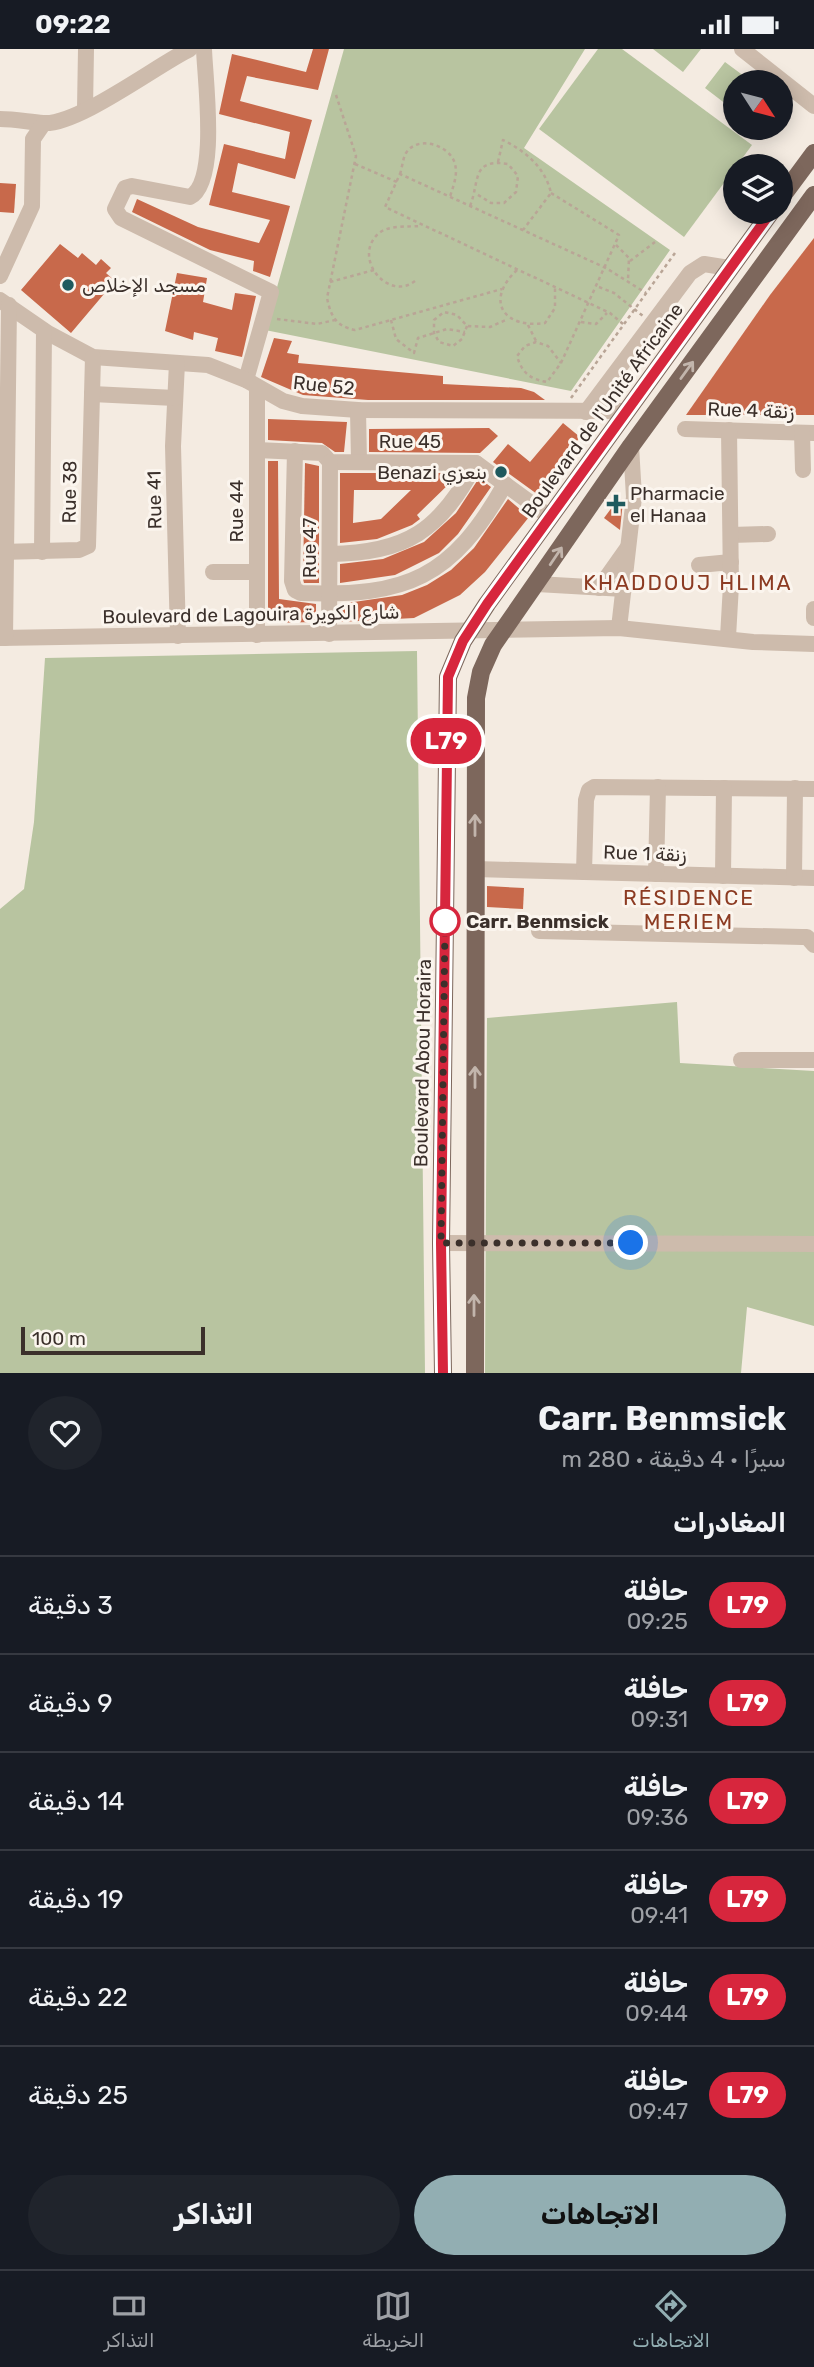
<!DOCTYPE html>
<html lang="ar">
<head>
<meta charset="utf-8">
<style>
  body { margin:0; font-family:Rubik,Vazirmatn,sans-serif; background:#20242c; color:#f1f3f6; direction:rtl; height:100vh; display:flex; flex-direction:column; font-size:26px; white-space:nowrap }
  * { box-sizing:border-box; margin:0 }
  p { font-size:23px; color:#9ea1a6 }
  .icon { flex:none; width:38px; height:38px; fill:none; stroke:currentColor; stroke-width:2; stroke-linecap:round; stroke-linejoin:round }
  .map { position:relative; height:1324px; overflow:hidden; direction:ltr }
  .sheet { display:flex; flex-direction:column; background:#171b24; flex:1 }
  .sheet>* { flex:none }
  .badge { padding:0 14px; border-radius:23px; font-size:24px; line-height:46px }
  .needle { width:46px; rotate:126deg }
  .tools { position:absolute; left:723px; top:21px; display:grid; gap:14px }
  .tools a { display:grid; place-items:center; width:70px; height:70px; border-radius:50%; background:#171b24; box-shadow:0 4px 18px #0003; font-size:35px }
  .scale { position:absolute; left:21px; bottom:18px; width:184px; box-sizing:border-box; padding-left:7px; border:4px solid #3b302b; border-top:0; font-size:19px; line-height:24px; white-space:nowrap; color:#3b302b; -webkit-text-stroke:5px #fbf5ee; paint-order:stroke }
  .you { position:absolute; width:35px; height:35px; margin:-18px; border:5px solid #fff; border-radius:50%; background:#1a73e8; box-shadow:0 0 0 10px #1a73e833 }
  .map>.badge { position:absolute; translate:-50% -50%; box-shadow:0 0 0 4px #fff }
  h2 { padding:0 28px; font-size:26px; line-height:63px }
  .round { display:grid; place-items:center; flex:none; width:74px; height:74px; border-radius:37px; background:#20242c }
  .head { display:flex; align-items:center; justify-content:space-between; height:119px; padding:0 28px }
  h1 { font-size:33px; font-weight:700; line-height:52px }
  .cta { display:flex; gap:14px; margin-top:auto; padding:14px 28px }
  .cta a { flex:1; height:80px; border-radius:42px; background:#92aeb2; color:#111; font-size:28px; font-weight:700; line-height:80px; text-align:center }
  .cta a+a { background:#20242c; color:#f1f3f6 }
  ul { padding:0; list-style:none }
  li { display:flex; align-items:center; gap:21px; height:98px; padding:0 28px; border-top:2px solid #363941 }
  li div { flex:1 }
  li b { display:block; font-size:26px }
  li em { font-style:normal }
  li .badge { min-width:77px; font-weight:700; text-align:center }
  .status { display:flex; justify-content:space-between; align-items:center; height:49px; padding:0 35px; background:#171b24; direction:ltr }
  .status svg { height:19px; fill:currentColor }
  .menu { display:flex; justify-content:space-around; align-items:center; height:98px; border-top:2px solid #363941; background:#171b24; font-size:19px; color:#9ea1a6 }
  .menu a { display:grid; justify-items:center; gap:4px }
  .menu .on { color:#92aeb2 }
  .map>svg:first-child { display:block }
</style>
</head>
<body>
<div class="status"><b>09:22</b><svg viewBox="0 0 49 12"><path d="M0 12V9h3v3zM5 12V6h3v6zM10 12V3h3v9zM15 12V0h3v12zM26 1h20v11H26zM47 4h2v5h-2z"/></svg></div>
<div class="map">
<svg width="814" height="1324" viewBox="0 0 814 1324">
  <rect width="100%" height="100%" fill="#f4ebe1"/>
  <g fill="#b8c4a0">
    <path d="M 344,0 L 585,0 L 524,99 L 670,201 L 571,342 L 265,281 Z"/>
    <path d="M 598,0 L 622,0 L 752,96 L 684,188 L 539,80 Z"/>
    <path d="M 653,0 L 701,0 L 683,23 Z"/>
    <path d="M 725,13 L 752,33 L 735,33 L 735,62 L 705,39 Z"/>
    <path d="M 417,602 L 425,1324 L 0,1324 L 0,860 L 24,840 L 34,773 L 45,609 Z"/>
    <path d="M 677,953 L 680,1014 L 814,1022 L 814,1277 L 747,1258 L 741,1324 L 485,1324 L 487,969 Z"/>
  </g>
  <g fill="#c8694b" fill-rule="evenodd">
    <path d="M 313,0 L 329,0 L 318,41 L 247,27 L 240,52 L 312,71 L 295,130 L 238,114 L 232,143 L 290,157 L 270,228 L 253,222 L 254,212 L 210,201 L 132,163 L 137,150 L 198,178 L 259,194 L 270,171 L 209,156 L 224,95 L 285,110 L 290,83 L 219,65 L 232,5 L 306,23 Z"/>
    <path d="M 0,134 L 16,135 L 14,164 L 0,163 Z"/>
    <path d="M 814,189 L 814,366 L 686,366 L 770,246 Z"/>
    <path d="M 60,195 L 78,209 L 82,204 L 96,216 L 101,210 L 111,219 L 106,224 L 115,232 L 71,284 L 21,241 Z"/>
    <path d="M 177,224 L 207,229 L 203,253 L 232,261 L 235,244 L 256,247 L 242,308 L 215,302 L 218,289 L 194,283 L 193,291 L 165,282 Z"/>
    <path d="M 274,289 L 292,292 L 287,304 L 299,306 L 298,314 L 443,327 L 443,335 L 521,339 L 534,343 L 545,351 L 368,351 L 303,346 L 261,328 Z"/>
    <path d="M 268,370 L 347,373 L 344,403 L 335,403 L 322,394 L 268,391 Z"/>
    <path d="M 563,374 L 580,388 L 537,445 L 493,413 L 508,395 L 530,413 Z"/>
    <path d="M 489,379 L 498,387 L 480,404 L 369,403 L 369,380 Z"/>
    <path d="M 268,412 L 278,412 L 279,550 L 316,555 L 316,573 L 268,574 Z"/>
    <path d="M 305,414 L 319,417 L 319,534 L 304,534 L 303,530 Z"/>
    <path d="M 340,424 L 444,424 L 454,430 L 417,466 L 420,470 L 412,476 L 377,490 L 340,494 ZM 354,441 L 411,441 L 381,470 L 353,474 Z"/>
    <path d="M 479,429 L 491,438 L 458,485 L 439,504 L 395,526 L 340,534 L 340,515 L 383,510 L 424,493 L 456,464 Z"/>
    <path d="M 619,449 L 623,452 L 620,481 L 604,469 Z"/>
    <path d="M 508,450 L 529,468 L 485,523 L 460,546 L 414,569 L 340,573 L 340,555 L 402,546 L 427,536 L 451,521 L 474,499 Z"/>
    <path d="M 487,837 L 524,839 L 523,860 L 487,858 Z"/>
  </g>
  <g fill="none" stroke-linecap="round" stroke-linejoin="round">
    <g stroke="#b9a596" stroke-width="2.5" stroke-dasharray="3.5 3.5" stroke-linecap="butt">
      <path d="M 336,46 L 356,107 L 327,249 C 331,268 336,277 355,281 L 502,240"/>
      <path d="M 498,113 L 503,91 C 525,102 545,118 551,144 L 523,181"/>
      <path d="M 355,115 L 397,133"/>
      <path d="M 400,125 C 402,119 403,109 406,104 C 418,85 451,97 455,115 C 458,127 453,137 450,148"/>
      <path d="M 551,144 L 619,186 L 561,314 L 547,333 C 530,330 522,324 517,307 L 525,297 L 536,293 L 548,297 L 561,314"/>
      <path d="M 470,157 C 480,132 471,109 508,115 L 518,127 L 516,143 L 504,154 L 491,154 L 475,144"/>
      <path d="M 616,196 L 629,209 L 628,231"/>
      <path d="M 630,212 L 655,193"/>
      <path d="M 517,221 C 484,252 504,280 545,274 L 555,259 L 555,239"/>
      <path d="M 415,232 C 388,253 352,209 378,185 C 387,176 408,178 420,177"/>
      <path d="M 330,233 L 374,221"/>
      <path d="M 599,238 L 614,244 L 643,267"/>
      <path d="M 277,270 L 317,275 L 335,271"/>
      <path d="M 391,271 L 396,290 L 414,304 L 418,289 L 447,280 L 465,283"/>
      <path d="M 581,273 L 596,275 L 607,264"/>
      <path d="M 623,275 L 610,264 L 385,158 L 400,125 L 606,219 L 646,244"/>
      <path d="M 528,276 L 536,292"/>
      <path d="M 467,277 L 462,290 L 453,297 L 439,293 L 434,284 L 434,271 L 444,263 L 457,266 L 467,277 L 490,278 L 508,270"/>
      <path d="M 571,349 L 675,204"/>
    </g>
    <g stroke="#cdbbac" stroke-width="16">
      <path d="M 204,0 C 205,31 219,133 190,148 L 132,137 L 125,139 L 115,160 L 121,169 L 271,243 L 246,331"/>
      <path d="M 742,0 L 814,57"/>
      <path d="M 85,60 L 86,0"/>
      <path d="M 0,70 C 15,70 29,73 43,74 C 77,77 157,16 190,0"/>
      <path d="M 0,227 L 32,157 L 33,90 L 44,74"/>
      <path d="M 0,251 L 48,284 L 93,308 L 208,316 L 246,331 L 283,352 L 302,357 L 358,361 L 627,362"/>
      <path d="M 177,314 L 173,397 L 178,587"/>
      <path d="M 92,345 L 175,349"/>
      <path d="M 358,361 L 359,413"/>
      <path d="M 586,363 L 690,224 L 704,215 L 729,219"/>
      <path d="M 685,380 L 814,384"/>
      <path d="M 802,384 L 803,421"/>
      <path d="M 257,401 L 322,404 L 330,413 L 476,414 L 550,468"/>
      <path d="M 295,402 L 292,532 L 295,541 L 301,544 C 407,548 452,529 505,435"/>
      <path d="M 731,486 L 768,485"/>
      <path d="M 0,503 L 79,501 L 88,497 L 93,308"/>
      <path d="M 42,503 L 44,282"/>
      <path d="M 330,505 C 406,504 440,482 476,414"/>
      <path d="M 699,516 L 731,513"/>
      <path d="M 213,523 L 257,523"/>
      <path d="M 537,535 L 624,540"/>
      <path d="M 599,539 L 628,498"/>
      <path d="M 814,560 L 814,569"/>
      <path d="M 619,579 L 634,448 L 631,397"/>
      <path d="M 329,585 L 330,413"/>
      <path d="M 257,586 L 257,338"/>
      <path d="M 728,588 L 731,536 L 729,381"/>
      <path d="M 0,589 L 619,579 L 753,593 L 814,595"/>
      <path d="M 5,589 L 9,256"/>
      <path d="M 475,820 L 814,829"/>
      <path d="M 584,823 L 586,751 L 589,741 L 594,738 L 814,740"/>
      <path d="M 656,825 L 658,738"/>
      <path d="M 723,827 L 724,739"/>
      <path d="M 794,829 L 795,739"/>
      <path d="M 539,882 L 802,888 L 807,888 L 814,896"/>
      <path d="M 741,1011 L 814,1011"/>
      <path d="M 441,1194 L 814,1195"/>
    </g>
    <g stroke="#7d675c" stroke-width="18">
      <path d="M 780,150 L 814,104"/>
      <path d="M 443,1324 L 441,1194 L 448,628 L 463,592 L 487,555 L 771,163"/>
      <path d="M 475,1324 L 476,649 L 481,623 L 493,596 L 631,397 L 814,146"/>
    </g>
  </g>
  <defs><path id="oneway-shaft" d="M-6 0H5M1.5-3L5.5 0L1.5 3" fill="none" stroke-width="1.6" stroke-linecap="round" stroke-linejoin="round" transform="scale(1.75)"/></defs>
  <g stroke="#c2b5ac">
    <use href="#oneway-shaft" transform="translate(687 321) rotate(-54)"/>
    <use href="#oneway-shaft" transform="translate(556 507) rotate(-56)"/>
    <use href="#oneway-shaft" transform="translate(475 776) rotate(-90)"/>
    <use href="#oneway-shaft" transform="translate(475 1028) rotate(-90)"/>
    <use href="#oneway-shaft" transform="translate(474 1256) rotate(-90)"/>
  </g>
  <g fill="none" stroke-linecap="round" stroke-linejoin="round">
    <defs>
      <path id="line" d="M 443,1324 L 441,1194 L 448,628 L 463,592 L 487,555 L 771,163"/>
    </defs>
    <use href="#line" stroke="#fff" stroke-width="16"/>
    <use href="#line" stroke="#d7263d" stroke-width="10"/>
    <path stroke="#3b302b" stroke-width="7" stroke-dasharray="0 12.6" d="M 445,872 L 441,1194 L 631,1194"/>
  </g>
  <g fill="#1f5a5e" stroke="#fbf5ee" stroke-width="2.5">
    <circle cx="68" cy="236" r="7"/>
    <circle cx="501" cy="423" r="7"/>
    <path d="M612.5 444.5h7v7h7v7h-7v7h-7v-7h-7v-7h7z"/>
  </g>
  <circle fill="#fff" stroke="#d7263d" stroke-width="3.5" cx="445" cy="872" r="14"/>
  <g text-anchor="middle" stroke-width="6" stroke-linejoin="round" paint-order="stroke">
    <g font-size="19" fill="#3b302b" stroke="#fbf5ee" text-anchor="start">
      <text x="82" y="243">مسجد الإخلاص</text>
      <text x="487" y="430" text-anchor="end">Benazi بنعزي</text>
      <text x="630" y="451">Pharmacie<tspan x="630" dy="22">el Hanaa</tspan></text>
    </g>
    <g font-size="19" fill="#3b302b" stroke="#fbf5ee">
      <text transform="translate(324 336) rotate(6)" y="7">Rue 52</text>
      <text transform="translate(602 361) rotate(-54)" y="7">Boulevard de l'Unité Africaine</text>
      <text transform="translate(751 361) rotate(2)" y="7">Rue 4 زنقة</text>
      <text x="410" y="399">Rue 45</text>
      <text transform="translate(69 443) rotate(-89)" y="7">Rue 38</text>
      <text transform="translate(154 451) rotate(-91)" y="7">Rue 41</text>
      <text transform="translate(236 462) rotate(-90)" y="7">Rue 44</text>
      <text transform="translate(309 499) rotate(-90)" y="7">Rue 47</text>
      <text transform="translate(251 565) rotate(-1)" y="7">Boulevard de Lagouira شارع الكويرة</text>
      <text transform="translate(645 804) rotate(2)" y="7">Rue 1 زنقة</text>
      <text transform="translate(422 1014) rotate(-89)" y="7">Boulevard Abou Horaira</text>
    </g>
    <g font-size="19" font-weight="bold" fill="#3b302b" stroke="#fbf5ee" text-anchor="start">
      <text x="466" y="879">Carr. Benmsick</text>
    </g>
    <g font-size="21" letter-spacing="2" fill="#8c3b22" stroke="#fbf5ee">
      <text x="688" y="541">KHADDOUJ HLIMA</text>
      <text x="689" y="856">RÉSIDENCE<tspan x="689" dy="24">MERIEM</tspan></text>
    </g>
  </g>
</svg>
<div class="tools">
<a><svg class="needle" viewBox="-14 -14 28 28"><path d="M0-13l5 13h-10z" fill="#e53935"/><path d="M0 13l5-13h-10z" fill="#9ea1a6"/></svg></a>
<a><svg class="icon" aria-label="layers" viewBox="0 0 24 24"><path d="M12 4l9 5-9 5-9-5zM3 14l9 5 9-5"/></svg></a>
</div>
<div class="scale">100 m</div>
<div class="you" style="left:631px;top:1194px"></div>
<b class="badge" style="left:446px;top:692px;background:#d7263d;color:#fff">L79</b>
</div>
<section class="sheet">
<div class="head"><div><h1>Carr. Benmsick</h1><p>سيرًا · 4 دقيقة · 280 m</p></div><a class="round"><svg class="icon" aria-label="heart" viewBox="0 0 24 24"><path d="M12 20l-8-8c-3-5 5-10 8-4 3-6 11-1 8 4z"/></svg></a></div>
<h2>المغادرات</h2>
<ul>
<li><span class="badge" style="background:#d7263d;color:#fff">L79</span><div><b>حافلة</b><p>09:25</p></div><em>3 دقيقة</em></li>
<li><span class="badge" style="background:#d7263d;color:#fff">L79</span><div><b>حافلة</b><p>09:31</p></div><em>9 دقيقة</em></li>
<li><span class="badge" style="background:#d7263d;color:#fff">L79</span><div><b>حافلة</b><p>09:36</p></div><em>14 دقيقة</em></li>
<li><span class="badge" style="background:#d7263d;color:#fff">L79</span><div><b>حافلة</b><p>09:41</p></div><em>19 دقيقة</em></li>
<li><span class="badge" style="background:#d7263d;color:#fff">L79</span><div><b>حافلة</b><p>09:44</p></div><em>22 دقيقة</em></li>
<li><span class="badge" style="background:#d7263d;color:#fff">L79</span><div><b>حافلة</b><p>09:47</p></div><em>25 دقيقة</em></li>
</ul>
<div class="cta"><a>الاتجاهات</a><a>التذاكر</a></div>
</section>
<nav class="menu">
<a class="on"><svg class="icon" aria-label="directions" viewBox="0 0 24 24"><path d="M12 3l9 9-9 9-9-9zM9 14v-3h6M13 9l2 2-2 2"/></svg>الاتجاهات</a>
<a><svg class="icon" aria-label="map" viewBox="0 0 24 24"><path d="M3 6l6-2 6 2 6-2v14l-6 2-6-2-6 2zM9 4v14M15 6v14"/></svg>الخريطة</a>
<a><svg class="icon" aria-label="tickets" viewBox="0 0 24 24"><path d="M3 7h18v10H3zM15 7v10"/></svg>التذاكر</a>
</nav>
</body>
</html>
